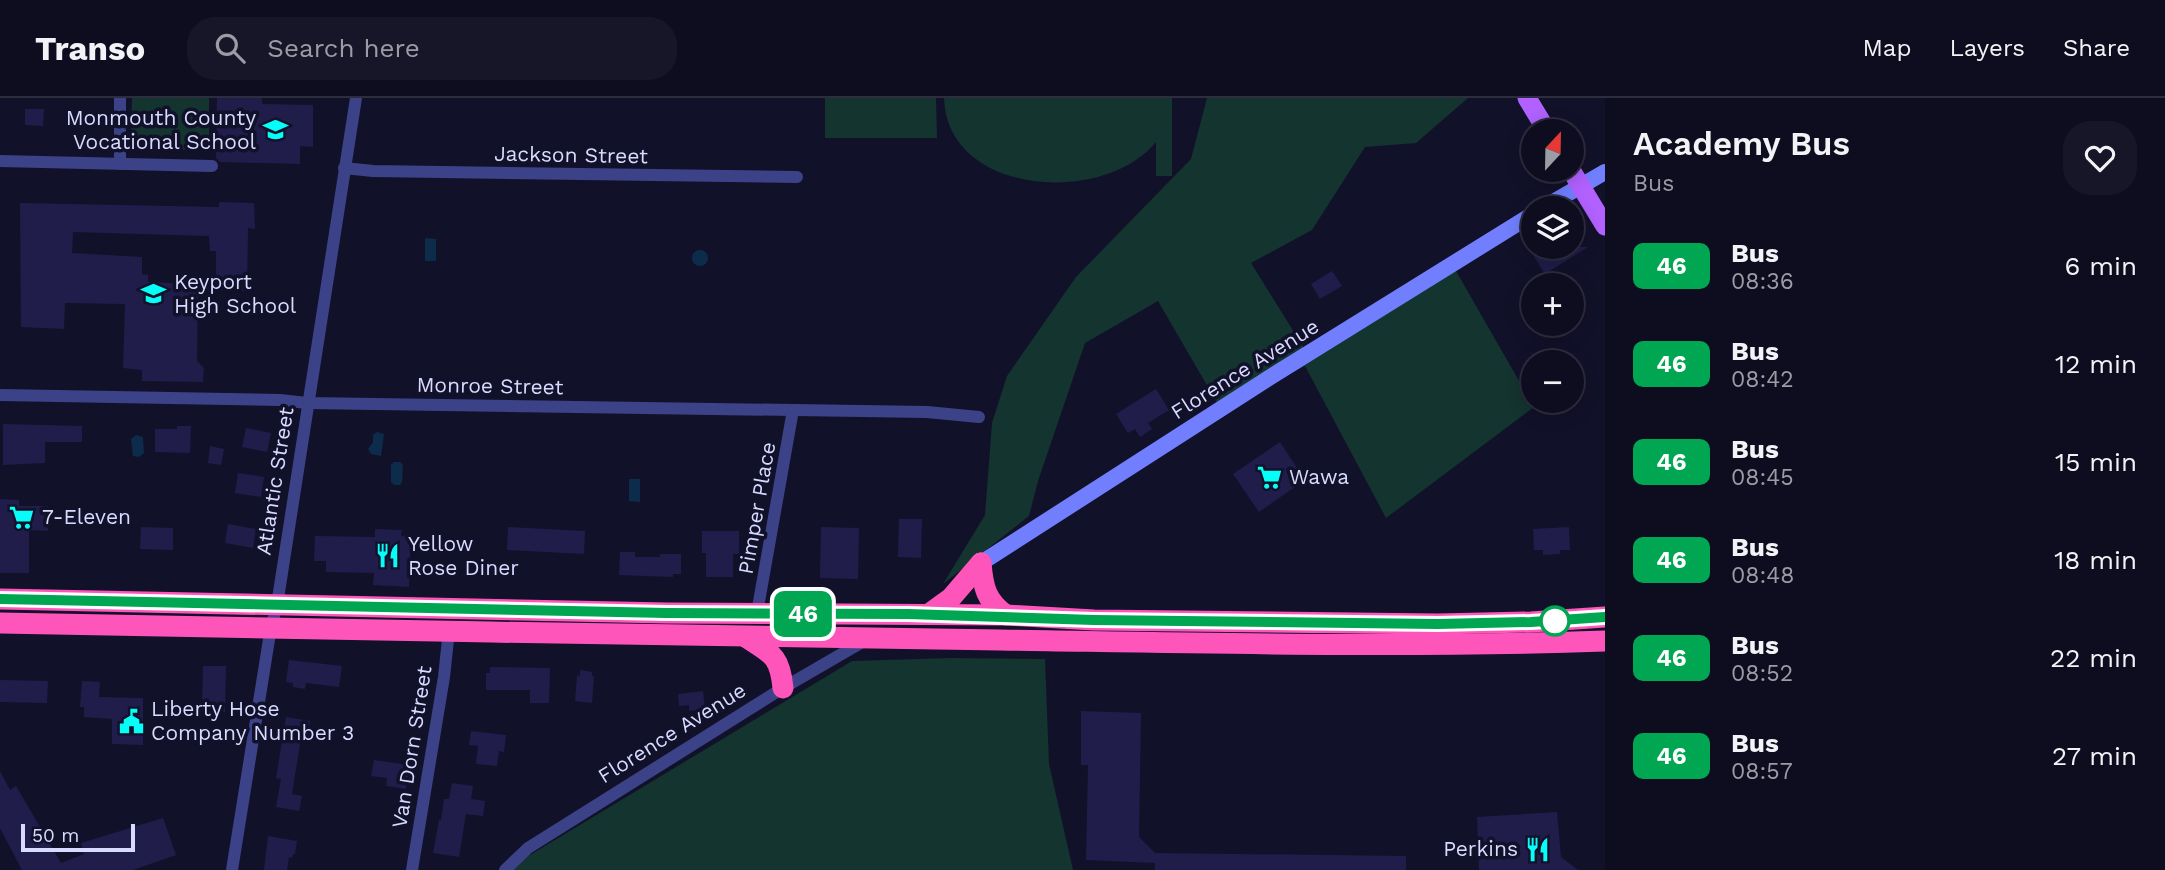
<!DOCTYPE html>
<html lang="en">
<head>
<meta charset="utf-8">
<style>
  body { margin:0; font-family:"Work Sans",sans-serif; background:#171629; color:#f1f3f6; height:100vh; display:flex; flex-direction:column; font-size:26px; white-space:nowrap }
  * { box-sizing:border-box; margin:0 }
  p { font-size:23px; color:#9b9ca5 }
  .icon { flex:none; width:38px; height:38px; fill:none; stroke:currentColor; stroke-width:2; stroke-linecap:round; stroke-linejoin:round }
  .map { position:relative; flex:1; overflow:hidden }
  .sheet { display:flex; flex-direction:column; background:#0e0d20; width:560px }
  .sheet>* { flex:none }
  .badge { padding:0 14px; border-radius:10px; font-size:24px; line-height:46px }
  .needle { width:46px; rotate:22deg }
  .tools { position:absolute; left:1521px; top:21px; display:grid; gap:14px }
  .tools a { display:grid; place-items:center; width:63px; height:63px; border-radius:50%; background:#0e0d20; box-shadow:0 4px 18px #0003,0 0 0 2px #2e2d3e; font-size:35px }
  .scale { position:absolute; left:21px; bottom:18px; width:114px; box-sizing:border-box; padding-left:7px; border:4px solid #d9daff; border-top:0; font-size:19px; line-height:24px; white-space:nowrap; color:#d9daff; -webkit-text-stroke:5px #12112a; paint-order:stroke }
  .map>.badge { position:absolute; translate:-50% -50%; box-shadow:0 0 0 4px #fff }
  .round { display:grid; place-items:center; flex:none; width:74px; height:74px; border-radius:28px; background:#171629 }
  .summary { display:flex; align-items:center; justify-content:space-between; height:119px; padding:0 28px }
  h1 { font-size:33px; font-weight:600; line-height:52px }
  ul { padding:0; list-style:none }
  li { display:flex; align-items:center; gap:21px; height:98px; padding:0 28px }
  li div { flex:1 }
  li b { display:block; font-size:26px }
  li em { font-style:normal }
  li .badge { min-width:77px; font-weight:700; text-align:center }
  header { display:flex; align-items:center; gap:42px; box-sizing:border-box; height:98px; padding:0 35px; background:#0e0d20; border-bottom:2px solid #2e2d3e }
  header strong { font-size:33px }
  nav { display:flex; gap:38px; margin-inline-start:auto; font-size:24px }
  .search { width:490px; height:63px; background:#171629; display:flex; align-items:center; gap:18px; box-sizing:border-box; padding:0 24px; border-radius:28px; color:#9b9ca5; font-size:26px }
  main { display:flex; flex:1; min-height:0 }
  .map>svg:first-child { display:block }
</style>
</head>
<body>
<header>
<strong>Transo</strong>
<div class="search"><svg class="icon" aria-label="search" viewBox="0 0 24 24"><circle cx="10" cy="10" r="6"/><path d="M15 15l6 6"/></svg>Search here</div>
<nav><a>Map</a><a>Layers</a><a>Share</a></nav>
</header>
<main>
<div class="map">
<svg width="1605" height="772" viewBox="0 0 1605 772">
  <rect width="100%" height="100%" fill="#12112a"/>
  <g fill="#14342f">
    <path d="M 132,0 L 209,0 L 209,53 L 131,49 Z"/>
    <path d="M 825,0 L 936,0 L 937,40 L 825,40 Z"/>
    <path d="M 944,0 L 1172,0 L 1172,78 L 1156,78 L 1156,44 C 1104,108 947,98 944,0 Z"/>
    <path d="M 1207,0 L 1468,0 L 1416,45 L 1365,49 L 1312,132 L 1251,165 L 1307,255 L 1452,166 L 1534,309 L 1386,420 L 1305,268 L 1219,308 L 1158,203 L 1085,245 L 1038,383 L 1029,418 L 943,486 L 985,417 L 992,325 L 1007,278 L 1076,179 L 1191,61 Z"/>
    <path d="M 952,560 L 1045,561 L 1049,666 L 1073,772 L 505,772 L 852,563 Z"/>
  </g>
  <g fill="#0d2c4c">
    <path d="M 425,140 L 436,141 L 436,163 L 425,163 Z"/>
    <circle cx="700" cy="160" r="8"/>
    <path d="M 377,334 L 384,336 L 381,358 L 371,356 L 368,351 L 373,344 L 373,337 Z"/>
    <path d="M 136,337 L 143,339 L 144,355 L 139,359 L 133,358 L 131,341 Z"/>
    <path d="M 394,364 L 400,364 L 403,367 L 402,384 L 400,387 L 394,387 L 391,384 L 391,367 Z"/>
    <path d="M 629,381 L 640,381 L 640,404 L 629,403 Z"/>
  </g>
  <g fill="#201d4b">
    <path d="M 217,0 L 262,0 L 262,6 L 313,7 L 313,49 L 300,48 L 300,66 L 220,64 L 216,60 Z"/>
    <path d="M 25,11 L 44,11 L 43,28 L 25,27 Z"/>
    <path d="M 219,104 L 254,105 L 255,131 L 248,130 L 247,193 L 216,192 L 216,153 L 210,153 L 209,138 L 73,134 L 72,155 L 142,159 L 142,176 L 148,177 L 148,184 L 198,186 L 197,263 L 204,270 L 203,284 L 142,283 L 142,272 L 123,270 L 125,206 L 65,205 L 64,231 L 21,229 L 20,105 L 219,109 Z"/>
    <path d="M 1546,149 L 1588,149 L 1545,176 L 1533,157 Z"/>
    <path d="M 1332,173 L 1342,188 L 1320,201 L 1311,186 Z"/>
    <path d="M 1156,291 L 1169,312 L 1148,325 L 1152,331 L 1140,339 L 1135,331 L 1128,335 L 1116,316 Z"/>
    <path d="M 3,326 L 82,328 L 82,344 L 45,344 L 45,365 L 3,367 Z"/>
    <path d="M 177,328 L 191,328 L 190,355 L 155,354 L 155,331 L 177,331 Z"/>
    <path d="M 246,330 L 271,335 L 267,354 L 242,349 Z"/>
    <path d="M 1280,344 L 1305,382 L 1259,414 L 1233,376 Z"/>
    <path d="M 210,348 L 224,351 L 221,367 L 208,365 Z"/>
    <path d="M 238,375 L 264,379 L 261,399 L 235,395 Z"/>
    <path d="M 0,401 L 19,402 L 19,408 L 48,408 L 48,433 L 29,432 L 29,475 L 0,475 Z"/>
    <path d="M 899,421 L 922,421 L 921,460 L 898,459 Z"/>
    <path d="M 228,426 L 256,431 L 253,450 L 225,445 Z"/>
    <path d="M 141,429 L 173,430 L 173,452 L 140,451 Z"/>
    <path d="M 508,429 L 585,433 L 584,456 L 507,452 Z"/>
    <path d="M 821,429 L 859,430 L 858,481 L 820,480 Z"/>
    <path d="M 1569,429 L 1570,452 L 1560,452 L 1560,456 L 1543,457 L 1543,452 L 1534,452 L 1533,431 Z"/>
    <path d="M 375,431 L 402,432 L 401,438 L 411,439 L 409,489 L 373,487 L 374,475 L 326,474 L 326,463 L 314,463 L 315,438 L 375,439 Z"/>
    <path d="M 702,433 L 739,433 L 739,456 L 733,456 L 733,479 L 706,479 L 706,455 L 702,455 Z"/>
    <path d="M 620,454 L 635,454 L 635,459 L 660,459 L 660,456 L 681,456 L 681,476 L 673,476 L 673,479 L 619,477 Z"/>
    <path d="M 289,562 L 342,568 L 339,589 L 306,585 L 305,591 L 293,589 L 293,585 L 286,584 Z"/>
    <path d="M 203,568 L 226,568 L 225,614 L 202,613 Z"/>
    <path d="M 490,569 L 550,570 L 549,605 L 530,605 L 530,592 L 486,592 L 486,575 L 490,575 Z"/>
    <path d="M 580,572 L 592,574 L 592,578 L 594,578 L 592,605 L 575,603 L 577,577 L 580,578 Z"/>
    <path d="M 0,582 L 48,583 L 47,605 L 0,604 Z"/>
    <path d="M 82,583 L 100,584 L 99,599 L 143,600 L 143,647 L 112,646 L 112,621 L 84,619 L 84,609 L 80,609 Z"/>
    <path d="M 703,593 L 705,611 L 689,613 L 689,607 L 679,608 L 678,596 Z"/>
    <path d="M 1081,613 L 1141,615 L 1139,739 L 1155,755 L 1406,758 L 1406,772 L 1155,772 L 1155,765 L 1086,762 L 1088,667 L 1081,667 Z"/>
    <path d="M 286,619 L 310,623 L 307,641 L 301,640 L 292,696 L 302,698 L 299,713 L 276,709 L 281,681 L 276,680 Z"/>
    <path d="M 471,633 L 506,637 L 504,654 L 499,653 L 497,668 L 476,666 L 478,648 L 469,647 Z"/>
    <path d="M 374,662 L 409,667 L 406,691 L 386,688 L 387,680 L 371,678 Z"/>
    <path d="M 0,673 L 10,692 L 16,688 L 61,765 L 84,756 L 81,745 L 163,720 L 176,757 L 133,772 L 22,772 L 0,730 Z"/>
    <path d="M 452,685 L 473,688 L 471,701 L 485,703 L 483,718 L 466,716 L 459,759 L 433,755 L 439,722 L 441,722 L 444,701 L 449,701 Z"/>
    <path d="M 1557,714 L 1561,759 L 1578,772 L 1479,772 L 1477,719 Z"/>
    <path d="M 268,738 L 297,743 L 295,756 L 293,756 L 292,760 L 289,759 L 287,772 L 264,772 Z"/>
  </g>
  <g fill="none" stroke-linecap="round" stroke-linejoin="round">
    <g stroke="#3c4288" stroke-width="12">
      <path d="M 120,0 L 120,66"/>
      <path d="M 0,63 L 212,68"/>
      <path d="M 344,70 L 373,73 L 797,79"/>
      <path d="M 0,297 L 280,302 L 307,305 L 927,314 L 979,319"/>
      <path d="M 757,515 L 793,312"/>
      <path d="M 232,772 L 271,529 L 277,507 L 356,0"/>
      <path d="M 412,772 L 444,579 L 449,532"/>
      <path d="M 505,772 L 528,750 L 783,590 L 864,543"/>
    </g>
    <g stroke="#717ffe" stroke-width="16">
      <path d="M 1543,110 L 1605,74"/>
      <path d="M 981,465 L 1272,278 L 1533,116"/>
    </g>
    <g stroke="#b061fe" stroke-width="19">
      <path d="M 1527,0 L 1547,33"/>
      <path d="M 1571,72 L 1605,128"/>
    </g>
    <g stroke="#fe55bb" stroke-width="21">
      <path d="M 981,465 C 983,489 986,503 1006,517"/>
      <path d="M 0,501 L 667,515 L 1006,517 L 1094,522 L 1438,526 L 1531,524 L 1605,519"/>
      <path d="M 929,516 L 951,500 L 981,465"/>
      <path d="M 0,525 C 333,531 667,538 1000,542 C 1202,545 1403,550 1605,543"/>
      <path d="M 747,540 C 772,556 780,558 783,590"/>
    </g>
  </g>
  <g fill="none" stroke-linecap="round" stroke-linejoin="round">
    <defs>
      <path id="line" d="M 0,501 L 667,515 L 908,516 L 1094,522 L 1438,526 L 1531,524 L 1605,519"/>
    </defs>
    <use href="#line" stroke="#fff" stroke-width="16"/>
    <use href="#line" stroke="#00a651" stroke-width="10"/>
  </g>
  <defs>
    <symbol id="school-bare" viewBox="-9 -9 18 18"><path d="M0-5L7-2L0 1L-7-2ZM-4 1L0 2.5L4 1V4Q0 6-4 4Z" fill="#06fef8" stroke="#12112a" stroke-width="2.5" paint-order="stroke"/></symbol>
    <symbol id="supermarket-bare" viewBox="-9 -9 18 18"><path d="M-6-5.5h2.5l.6 2H6L4.5 2H-2.5L-4.4-4H-6ZM-1.5 3.2a1.3 1.3 0 1 0 .1 0ZM3 3.2a1.3 1.3 0 1 0 .1 0Z" fill="#06fef8" stroke="#12112a" stroke-width="2.5" paint-order="stroke"/></symbol>
    <symbol id="restaurant-bare" viewBox="-9 -9 18 18"><path d="M-5-6h1v4h1v-4h1v4h1v-4h1v5L-1.5 .5V6h-2V.5L-5-1ZM5-6V6H3V1.5H1.5Q1.5-4 5-6Z" fill="#06fef8" stroke="#12112a" stroke-width="2.5" paint-order="stroke"/></symbol>
    <symbol id="civic-bare" viewBox="-9 -9 18 18"><path d="M-.6-6.5H3V-4.5H.6V-3L4-1V1h2V6H-6V1h2V-1L-.6-3ZM-1.2 2.5V6h2.4V2.5Z" fill="#06fef8" stroke="#12112a" stroke-width="2.5" paint-order="stroke"/></symbol>
  </defs>
  <g fill-rule="evenodd">
    <use href="#school-bare" x="258" y="14" width="35" height="35"/>
    <use href="#school-bare" x="136" y="178" width="35" height="35"/>
    <use href="#supermarket-bare" x="1252" y="362" width="35" height="35"/>
    <use href="#supermarket-bare" x="4" y="402" width="35" height="35"/>
    <use href="#restaurant-bare" x="370" y="440" width="35" height="35"/>
    <use href="#civic-bare" x="114" y="606" width="35" height="35"/>
    <use href="#restaurant-bare" x="1520" y="734" width="35" height="35"/>
  </g>
  <circle fill="#fff" stroke="#00a651" stroke-width="3.5" cx="1555" cy="523" r="14"/>
  <g text-anchor="middle" stroke-width="7" stroke-linejoin="round" paint-order="stroke">
    <g font-size="21" fill="#d9daff" stroke="#12112a" text-anchor="start">
      <text x="256" y="27" text-anchor="end">Monmouth County<tspan x="256" dy="24">Vocational School</tspan></text>
      <text x="174" y="191">Keyport<tspan x="174" dy="24">High School</tspan></text>
      <text x="1289" y="386">Wawa</text>
      <text x="42" y="426">7-Eleven</text>
      <text x="408" y="453">Yellow<tspan x="408" dy="24">Rose Diner</tspan></text>
      <text x="151" y="618">Liberty Hose<tspan x="151" dy="24">Company Number 3</tspan></text>
      <text x="1518" y="758" text-anchor="end">Perkins</text>
    </g>
    <g font-size="21" fill="#d9daff" stroke="#12112a">
      <text transform="translate(571 57) rotate(1)" y="7">Jackson Street</text>
      <text transform="translate(1245 271) rotate(-32)" y="7">Florence Avenue</text>
      <text transform="translate(490 288) rotate(1)" y="7">Monroe Street</text>
      <text transform="translate(275 383) rotate(-81)" y="7">Atlantic Street</text>
      <text transform="translate(757 410) rotate(-80)" y="7">Pimper Place</text>
      <text transform="translate(672 635) rotate(-32)" y="7">Florence Avenue</text>
      <text transform="translate(412 649) rotate(-81)" y="7">Van Dorn Street</text>
    </g>
  </g>
</svg>
<div class="tools">
<a><svg class="needle" viewBox="-14 -14 28 28"><path d="M0-13l5 13h-10z" fill="#e53935"/><path d="M0 13l5-13h-10z" fill="#9b9ca5"/></svg></a>
<a><svg class="icon" aria-label="layers" viewBox="0 0 24 24"><path d="M12 4l9 5-9 5-9-5zM3 14l9 5 9-5"/></svg></a>
<a>+</a>
<a>−</a>
</div>
<div class="scale">50 m</div>
<b class="badge" style="left:803px;top:516px;background:#00a651;color:#fff">46</b>
</div>
<section class="sheet">
<div class="summary"><div><h1>Academy Bus</h1><p>Bus</p></div><a class="round"><svg class="icon" aria-label="heart" viewBox="0 0 24 24"><path d="M12 20l-8-8c-3-5 5-10 8-4 3-6 11-1 8 4z"/></svg></a></div>
<ul>
<li><span class="badge" style="background:#00a651;color:#fff">46</span><div><b>Bus</b><p>08:36</p></div><em>6 min</em></li>
<li><span class="badge" style="background:#00a651;color:#fff">46</span><div><b>Bus</b><p>08:42</p></div><em>12 min</em></li>
<li><span class="badge" style="background:#00a651;color:#fff">46</span><div><b>Bus</b><p>08:45</p></div><em>15 min</em></li>
<li><span class="badge" style="background:#00a651;color:#fff">46</span><div><b>Bus</b><p>08:48</p></div><em>18 min</em></li>
<li><span class="badge" style="background:#00a651;color:#fff">46</span><div><b>Bus</b><p>08:52</p></div><em>22 min</em></li>
<li><span class="badge" style="background:#00a651;color:#fff">46</span><div><b>Bus</b><p>08:57</p></div><em>27 min</em></li>
</ul>
</section>
</main>
</body>
</html>
